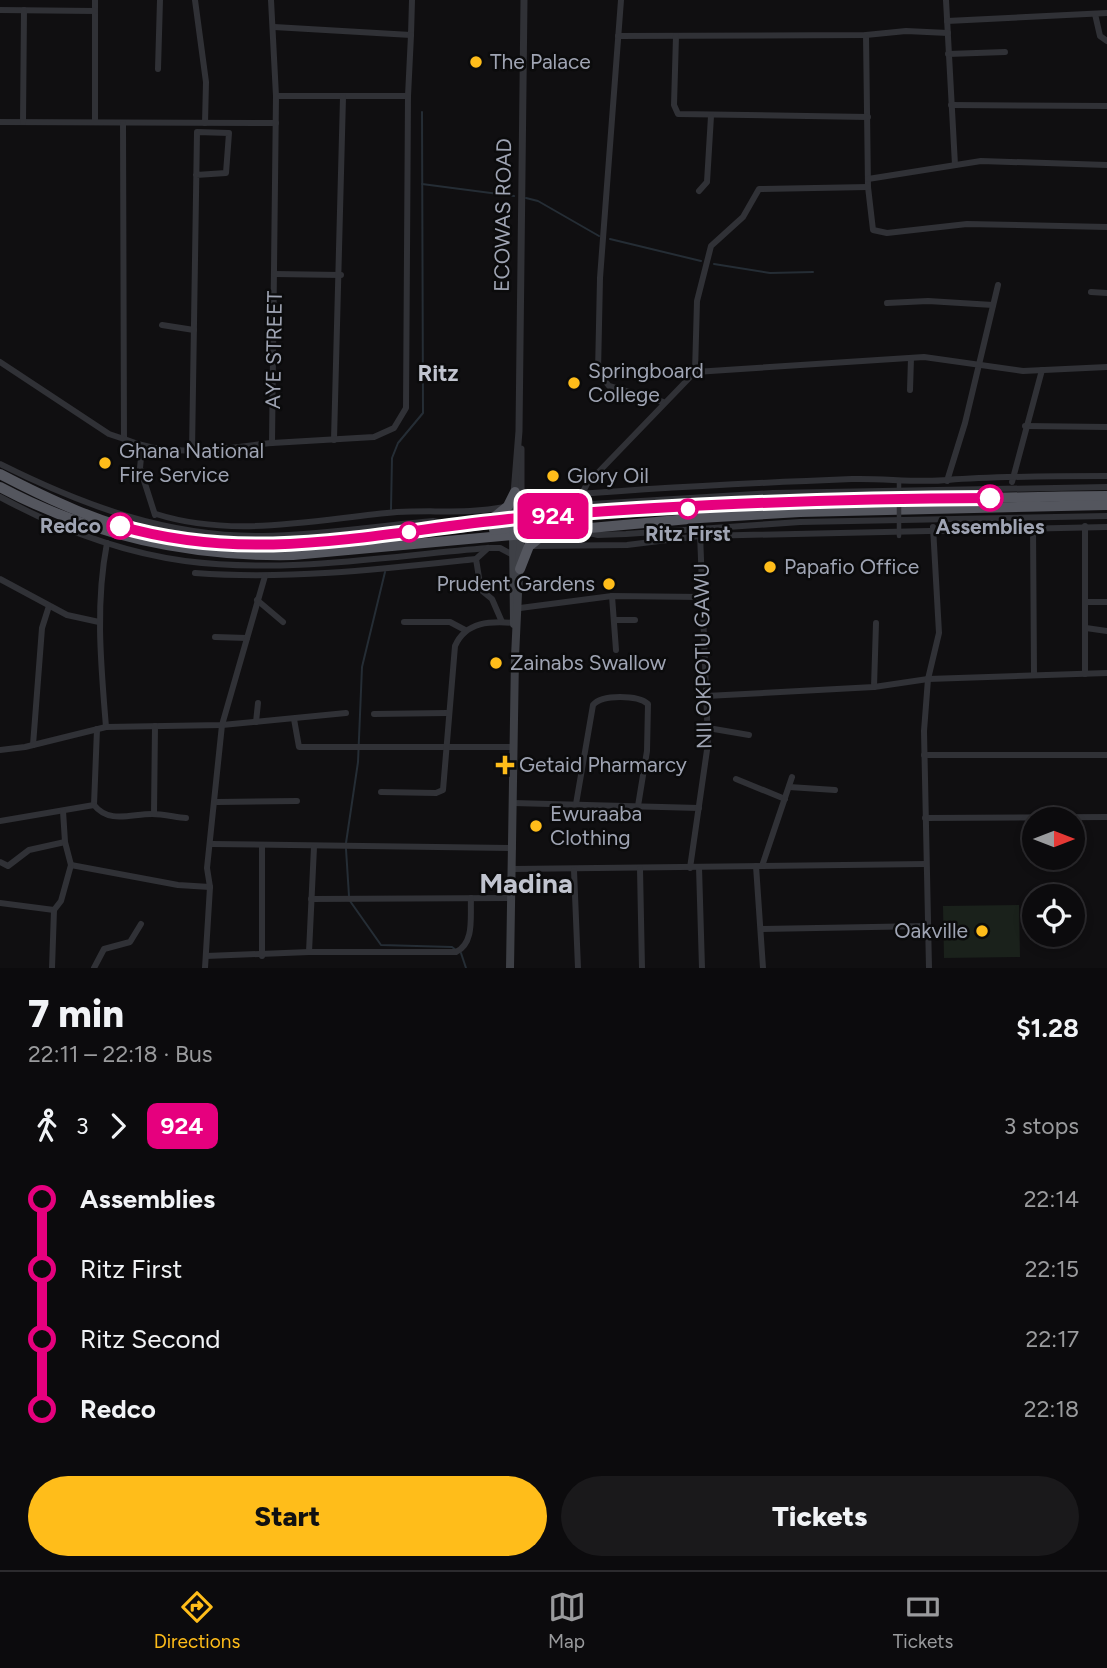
<!DOCTYPE html>
<html lang="en">
<head>
<meta charset="utf-8">
<style>
  body { margin:0; font-family:Figtree,sans-serif; background:#1a191b; color:#f1f3f6; height:100vh; display:flex; flex-direction:column; font-size:26px; white-space:nowrap }
  * { box-sizing:border-box; margin:0 }
  p { font-size:23px; color:#9a9b9d }
  .icon { flex:none; width:38px; height:38px; fill:none; stroke:currentColor; stroke-width:2; stroke-linecap:round; stroke-linejoin:round }
  .map { position:relative; height:968px; overflow:hidden }
  .panel { display:flex; flex-direction:column; background:#0c0b0d; flex:1 }
  .panel>* { flex:none }
  .badge { padding:0 14px; border-radius:10px; font-size:24px; line-height:46px }
  .needle { width:46px; rotate:90deg }
  .buttons { position:absolute; left:1022px; top:807px; display:grid; gap:14px }
  .buttons a { display:grid; place-items:center; width:63px; height:63px; border-radius:50%; background:#0c0b0d; box-shadow:0 4px 10px #0003,0 0 0 2px #2c2b2e; font-size:35px }
  .map>.badge { position:absolute; translate:-50% -50%; box-shadow:0 0 0 4px #fff }
  .legs { display:flex; align-items:center; gap:10px; height:77px; padding:0 28px; font-size:23px }
  .legs p { margin-inline-start:auto }
  .summary { display:flex; align-items:center; justify-content:space-between; height:119px; padding:0 28px }
  h1 { font-size:38px; font-weight:800; line-height:52px }
  .primary-button { display:flex; gap:14px; margin-top:auto; padding:14px 28px }
  .primary-button a { flex:1; height:80px; border-radius:42px; background:#ffbd1a; color:#111; font-size:28px; font-weight:800; line-height:80px; text-align:center }
  .primary-button a+a { background:#1a191b; color:#f1f3f6 }
  ul { padding:0 28px; list-style:none }
  li { display:flex; align-items:center; gap:24px; height:70px; font-size:26px }
  li i { display:grid; place-items:center; width:10px; height:100%; margin:0 9px; background:currentColor }
  li i::after { content:''; width:18px; height:18px; margin:-9px; border:5px solid; border-radius:50%; background:#0c0b0d }
  li p { margin-inline-start:auto }
  li:first-child i { background:linear-gradient(#0000 50%,currentColor 0) }
  li:last-child i { background:linear-gradient(currentColor 50%,#0000 0) }
  .tabs { display:flex; justify-content:space-around; align-items:center; height:98px; border-top:2px solid #2c2b2e; background:#0c0b0d; font-size:19px; color:#9a9b9d }
  .tabs a { display:grid; justify-items:center; gap:4px }
  .tabs .current { color:#ffbd1a }
  .map>svg:first-child { display:block }
</style>
</head>
<body>
<div class="map">
<svg width="1107" height="968" viewBox="0 0 1107 968">
  <rect width="100%" height="100%" fill="#100f11"/>
  <path fill="#1a211b" d="M 1019,905 L 1020,957 L 944,958 L 943,906 Z"/>
  <g fill="none" stroke-linecap="round" stroke-linejoin="round">
    <g stroke="#252d35" stroke-width="2">
      <path d="M 422,184 L 514,196"/>
      <path d="M 526,198 L 538,201 L 599,236"/>
      <path d="M 610,239 L 701,261"/>
      <path d="M 714,264 L 770,273 L 813,272"/>
      <path d="M 391,509 L 392,458 L 398,443 L 423,413 L 422,112"/>
      <path d="M 346,843 L 358,762 L 362,667 L 385,572"/>
      <path d="M 346,849 L 349,896"/>
      <path d="M 350,901 L 381,945 L 452,947 L 456,950"/>
      <path d="M 461,953 L 466,968"/>
    </g>
    <g stroke="#303136" stroke-width="6">
      <path d="M 95,0 L 95,121"/>
      <path d="M 195,0 L 206,82 L 205,123"/>
      <path d="M 621,0 L 600,278 L 598,372 L 609,386 L 663,402"/>
      <path d="M 946,0 L 955,165"/>
      <path d="M 0,10 L 95,11"/>
      <path d="M 1095,14 L 1100,36 L 1107,41"/>
      <path d="M 947,21 L 1107,13"/>
      <path d="M 274,27 L 411,35 L 412,0"/>
      <path d="M 866,35 L 868,187 L 873,230 L 887,233 L 967,224 L 1107,227"/>
      <path d="M 618,36 L 866,35 L 906,31 L 948,33"/>
      <path d="M 676,36 L 674,105 L 678,114 L 868,117"/>
      <path d="M 948,54 L 1005,52"/>
      <path d="M 158,69 L 160,0"/>
      <path d="M 276,96 L 408,96"/>
      <path d="M 951,105 L 1107,106"/>
      <path d="M 0,122 L 276,123"/>
      <path d="M 23,122 L 24,10"/>
      <path d="M 123,124 L 124,439 C 171,459 223,448 272,443 L 276,96 L 271,0"/>
      <path d="M 868,179 L 981,161 L 1107,165"/>
      <path d="M 699,191 L 707,182 L 711,116"/>
      <path d="M 275,274 L 341,275"/>
      <path d="M 1091,292 L 1107,293"/>
      <path d="M 887,303 L 928,301 L 993,305"/>
      <path d="M 162,325 L 194,330"/>
      <path d="M 0,362 L 109,434 L 124,439"/>
      <path d="M 695,372 L 697,301 L 711,246 L 743,217 L 759,189 L 868,187"/>
      <path d="M 910,390 L 911,358"/>
      <path d="M 1025,426 L 1107,427"/>
      <path d="M 334,440 L 343,97"/>
      <path d="M 272,443 L 374,437 L 394,428 L 406,408 L 408,96 L 411,35"/>
      <path d="M 142,447 L 140,468 L 155,515"/>
      <path d="M 192,451 C 194,345 195,238 197,132 L 229,133 L 226,173 L 196,175"/>
      <path d="M 0,464 C 84,506 168,537 263,536 C 320,535 376,526 433,521 L 455,526"/>
      <path d="M 947,481 L 965,423 L 998,285"/>
      <path d="M 1012,482 L 1042,370"/>
      <path d="M 520,493 L 544,497 C 646,488 749,483 852,479 C 884,478 916,483 948,480 C 998,476 1056,476 1107,476"/>
      <path d="M 0,497 C 57,528 120,552 185,561 C 285,574 388,556 488,548 L 500,548 L 515,556"/>
      <path d="M 520,498 L 542,507 L 773,493 L 1107,487"/>
      <path d="M 576,505 L 587,484 L 695,372 L 924,357 L 1023,371 L 1107,367"/>
      <path d="M 156,514 C 235,539 317,519 397,512 C 434,510 468,514 505,507"/>
      <path d="M 1033,526 L 1034,674"/>
      <path d="M 581,531 L 598,535 L 626,534 L 800,522 L 1107,516"/>
      <path d="M 532,546 L 627,545 L 700,536 L 1107,527"/>
      <path d="M 476,559 L 481,590 L 492,599 L 502,622"/>
      <path d="M 195,573 C 288,580 383,569 476,559 L 488,548"/>
      <path d="M 0,579 L 67,615 L 99,622"/>
      <path d="M 612,596 L 616,650"/>
      <path d="M 257,600 L 283,622"/>
      <path d="M 1086,602 L 1107,602"/>
      <path d="M 520,608 L 612,596 L 702,597"/>
      <path d="M 614,620 L 635,620"/>
      <path d="M 404,622 L 450,622 L 465,630"/>
      <path d="M 1086,628 L 1107,631"/>
      <path d="M 215,637 L 247,638"/>
      <path d="M 1085,674 L 1085,526"/>
      <path d="M 874,687 L 876,623"/>
      <path d="M 706,696 L 874,687 L 928,679 L 1107,673"/>
      <path d="M 374,714 L 447,713"/>
      <path d="M 294,719 L 299,747 L 514,747"/>
      <path d="M 256,722 L 258,703"/>
      <path d="M 106,727 C 101,665 95,605 107,543"/>
      <path d="M 708,728 L 749,735"/>
      <path d="M 97,729 L 94,805 C 109,824 131,814 152,814 C 163,814 175,817 186,818"/>
      <path d="M 33,745 L 42,628 L 49,606"/>
      <path d="M 0,750 L 25,747 L 106,727 L 222,725 L 346,713"/>
      <path d="M 924,755 L 1107,755"/>
      <path d="M 736,779 L 785,799"/>
      <path d="M 789,787 L 835,790"/>
      <path d="M 381,792 L 436,793 L 443,790 L 455,646 C 466,621 491,621 515,623"/>
      <path d="M 217,802 L 297,801"/>
      <path d="M 513,803 L 699,808"/>
      <path d="M 576,804 L 593,705 C 602,694 638,695 648,704 L 647,751 L 638,806"/>
      <path d="M 154,814 L 155,726"/>
      <path d="M 925,818 L 1107,817"/>
      <path d="M 0,821 L 94,805"/>
      <path d="M 212,844 L 513,848"/>
      <path d="M 262,847 L 262,956"/>
      <path d="M 0,862 L 8,866 L 29,850 L 65,842"/>
      <path d="M 71,865 L 178,885 L 210,887"/>
      <path d="M 756,866 L 763,968"/>
      <path d="M 762,866 L 792,777"/>
      <path d="M 699,867 L 702,968"/>
      <path d="M 690,868 L 708,743 L 700,533"/>
      <path d="M 513,869 L 926,864"/>
      <path d="M 640,869 L 642,968"/>
      <path d="M 574,870 L 578,968"/>
      <path d="M 311,899 L 511,898"/>
      <path d="M 0,903 L 54,910"/>
      <path d="M 761,929 L 927,926"/>
      <path d="M 309,952 L 314,847"/>
      <path d="M 206,956 L 309,952 L 456,952 C 475,943 470,916 471,898"/>
      <path d="M 52,968 L 54,910 L 61,901 L 71,865 L 65,842 L 63,811"/>
      <path d="M 94,968 L 104,949 L 130,942 L 141,924"/>
      <path d="M 205,968 L 210,887 L 207,868 L 222,725 L 265,576"/>
      <path d="M 929,968 L 924,731 L 928,679 L 939,633 L 933,527"/>
    </g>
    <g stroke="#303136" stroke-width="7">
      <path d="M 521,449 L 521,518"/>
      <path d="M 512,519 L 519,431 L 524,0"/>
    </g>
    <g stroke="#3e4046" stroke-width="8">
      <path d="M 513,532 L 514,624"/>
      <path d="M 510,968 L 515,657 L 521,530"/>
    </g>
    <g stroke="#54565e" stroke-width="10">
      <path d="M 0,474 C 50,500 101,524 157,536 C 293,563 445,523 583,515 C 758,504 932,498 1107,496"/>
      <path d="M 0,487 C 92,536 189,557 293,555 L 700,518 L 800,512 L 1107,505"/>
      <path d="M 491,520 L 508,506 L 515,492"/>
      <path d="M 494,530 L 513,527 L 521,518"/>
      <path d="M 514,533 L 521,526 L 545,522"/>
      <path d="M 520,569 L 529,546 L 544,534"/>
    </g>
    <path stroke="#303136" stroke-width="4.5" d="M 899,481 L 899,536"/>
  </g>
  <g fill="none" stroke-linecap="round" stroke-linejoin="round">
    <defs>
      <path id="line-1" d="M 120,526 C 257,566 382,531 519,518 C 675,504 833,499 990,498"/>
    </defs>
    <use href="#line-1" stroke="#fff" stroke-width="16"/>
    <use href="#line-1" stroke="#e6007e" stroke-width="10"/>
  </g>
  <g fill="#ffbd1a" stroke="#0b0b0c" stroke-width="2.5">
    <circle cx="476" cy="62" r="7"/>
    <circle cx="574" cy="383" r="7"/>
    <circle cx="105" cy="463" r="7"/>
    <circle cx="553" cy="476" r="7"/>
    <circle cx="770" cy="567" r="7"/>
    <circle cx="609" cy="584" r="7"/>
    <circle cx="496" cy="663" r="7"/>
    <path d="M501.5 754.5h7v7h7v7h-7v7h-7v-7h-7v-7h7z"/>
    <circle cx="536" cy="826" r="7"/>
    <circle cx="982" cy="931" r="7"/>
  </g>
  <g fill="#fff" stroke="#e6007e" stroke-width="3.5">
    <circle cx="990" cy="498" r="12"/>
    <circle cx="688" cy="509" r="9"/>
    <circle cx="120" cy="526" r="12"/>
    <circle cx="409" cy="532" r="9"/>
  </g>
  <g text-anchor="middle" stroke-width="5" stroke-linejoin="round" paint-order="stroke">
    <g font-size="21" fill="#9fa4b3" stroke="#0b0b0c" text-anchor="start">
      <text x="490" y="69">The Palace</text>
      <text x="588" y="378">Springboard<tspan x="588" dy="24">College</tspan></text>
      <text x="119" y="458">Ghana National<tspan x="119" dy="24">Fire Service</tspan></text>
      <text x="567" y="483">Glory Oil</text>
      <text x="784" y="574">Papafio Office</text>
      <text x="595" y="591" text-anchor="end">Prudent Gardens</text>
      <text x="510" y="670">Zainabs Swallow</text>
      <text x="519" y="772">Getaid Pharmarcy</text>
      <text x="550" y="821">Ewuraaba<tspan x="550" dy="24">Clothing</tspan></text>
      <text x="968" y="938" text-anchor="end">Oakville</text>
    </g>
    <g font-size="21" fill="#9fa4b3" stroke="#0b0b0c">
      <text transform="translate(503 215) rotate(-89)" y="7">ECOWAS ROAD</text>
      <text transform="translate(274 350) rotate(-89)" y="7">AYE STREET</text>
      <text transform="translate(703 656) rotate(-91)" y="7">NII OKPOTU GAWU</text>
    </g>
    <g font-size="21" font-weight="bold" fill="#9fa4b3" stroke="#0b0b0c">
      <text x="101" y="533" text-anchor="end">Redco</text>
      <text x="990" y="534">Assemblies</text>
      <text x="688" y="541">Ritz First</text>
    </g>
    <g font-size="23" font-weight="bold" fill="#c1c4cf" stroke="#0b0b0c">
      <text x="438" y="381">Ritz</text>
    </g>
    <g font-size="28" font-weight="bold" fill="#c1c4cf" stroke="#0b0b0c">
      <text x="526" y="893">Madina</text>
    </g>
  </g>
</svg>
<div class="buttons">
<a><svg class="needle" viewBox="-14 -14 28 28"><path d="M0-13l5 13h-10z" fill="#e53935"/><path d="M0 13l5-13h-10z" fill="#9a9b9d"/></svg></a>
<a><svg class="icon" aria-label="locate" viewBox="0 0 24 24"><circle cx="12" cy="12" r="6"/><path d="M12 2v4M12 18v4M2 12h4M18 12h4"/></svg></a>
</div>
<b class="badge" style="left:553px;top:516px;background:#e6007e;color:#fff">924</b>
</div>
<section class="panel">
<div class="summary"><div><h1>7 min</h1><p>22:11 – 22:18 · Bus</p></div><b>$1.28</b></div>
<div class="legs"><svg class="icon" aria-label="walk" viewBox="0 0 24 24"><circle cx="13" cy="4" r="2"/><path d="M13 8l-2 6 4 7M11 14l-3 7M7 12l3-4h3l4 4"/></svg>3<svg class="icon" aria-label="forward" viewBox="0 0 24 24"><path d="M9 5l7 7-7 7"/></svg><b class="badge" style="background:#e6007e;color:#fff">924</b><p>3 stops</p></div>
<ul>
<li><i style="color:#e6007e"></i><b>Assemblies</b><p>22:14</p></li>
<li><i style="color:#e6007e"></i><span>Ritz First</span><p>22:15</p></li>
<li><i style="color:#e6007e"></i><span>Ritz Second</span><p>22:17</p></li>
<li><i style="color:#e6007e"></i><b>Redco</b><p>22:18</p></li>
</ul>
<div class="primary-button"><a>Start</a><a>Tickets</a></div>
</section>
<nav class="tabs">
<a class="current"><svg class="icon" aria-label="directions" viewBox="0 0 24 24"><path d="M12 3l9 9-9 9-9-9zM9 14v-3h6M13 9l2 2-2 2"/></svg>Directions</a>
<a><svg class="icon" aria-label="map" viewBox="0 0 24 24"><path d="M3 6l6-2 6 2 6-2v14l-6 2-6-2-6 2zM9 4v14M15 6v14"/></svg>Map</a>
<a><svg class="icon" aria-label="tickets" viewBox="0 0 24 24"><path d="M3 7h18v10H3zM15 7v10"/></svg>Tickets</a>
</nav>
</body>
</html>
